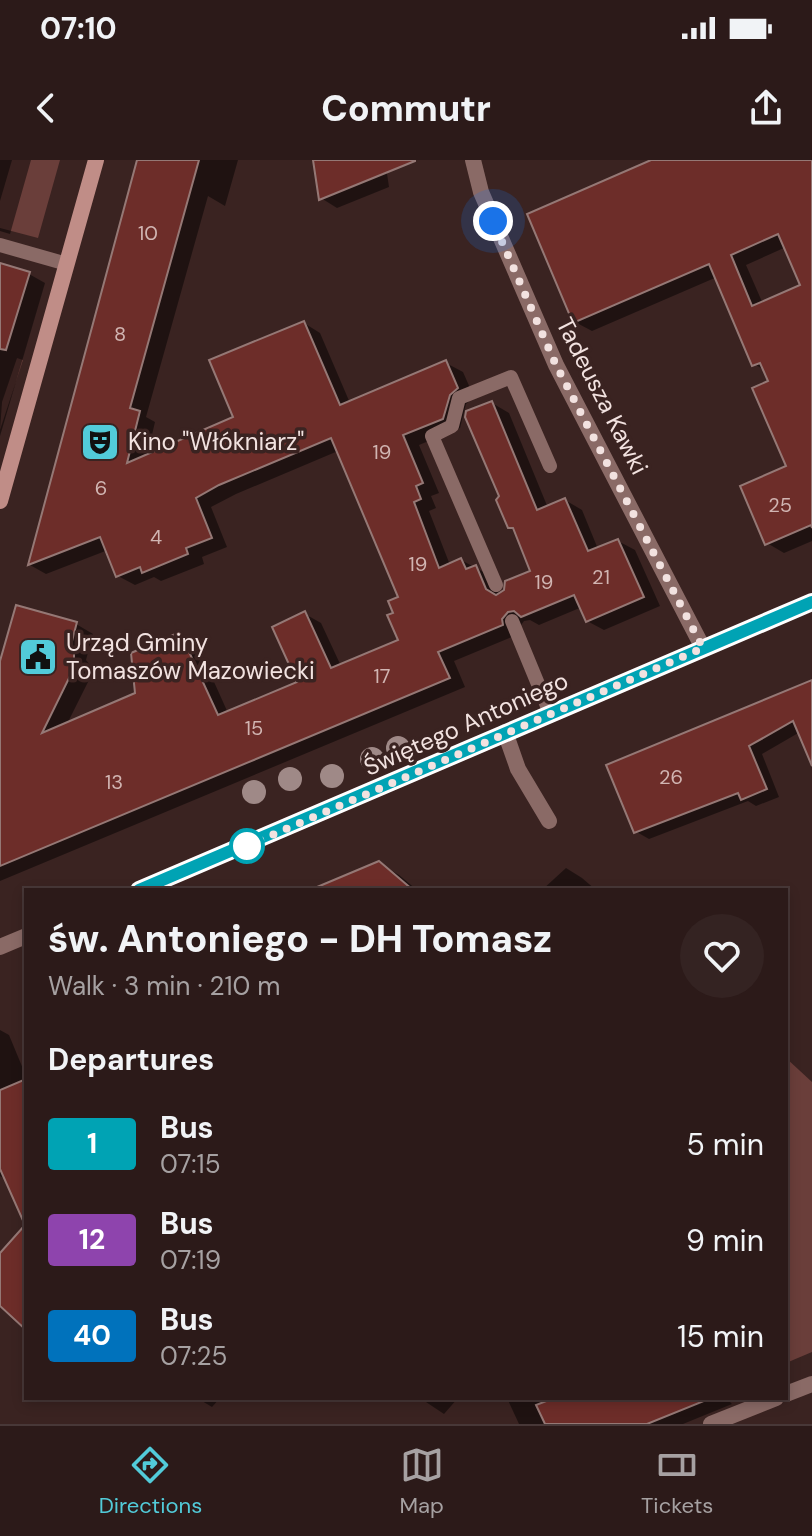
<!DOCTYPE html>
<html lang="en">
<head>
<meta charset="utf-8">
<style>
  body { margin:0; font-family:"DM Sans",sans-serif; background:#342322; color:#f1f3f6; height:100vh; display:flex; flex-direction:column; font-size:30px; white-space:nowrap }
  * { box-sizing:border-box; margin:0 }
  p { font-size:26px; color:#a6a1a2 }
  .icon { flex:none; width:44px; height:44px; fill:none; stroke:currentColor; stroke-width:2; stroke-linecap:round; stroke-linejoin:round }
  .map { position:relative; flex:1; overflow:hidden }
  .panel { position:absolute; left:24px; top:728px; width:764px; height:512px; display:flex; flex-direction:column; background:#2c1a19; border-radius:0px; box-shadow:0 4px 12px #0003,0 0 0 2px #483838 }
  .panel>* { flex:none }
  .badge { padding:0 16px; border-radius:6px; font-size:28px; line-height:52px }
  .you { position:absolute; width:40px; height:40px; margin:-20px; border:6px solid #fff; border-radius:50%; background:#1a73e8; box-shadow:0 0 0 12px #1a73e833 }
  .map>.badge { position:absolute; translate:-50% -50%; box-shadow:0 0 0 4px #fff }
  h2 { padding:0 24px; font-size:30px; line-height:72px }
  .round { display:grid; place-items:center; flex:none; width:84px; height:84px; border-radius:42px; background:#342322 }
  .head { display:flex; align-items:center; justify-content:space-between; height:136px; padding:0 24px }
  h1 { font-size:38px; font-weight:800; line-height:60px }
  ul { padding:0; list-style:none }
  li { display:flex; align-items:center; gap:24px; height:96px; padding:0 24px }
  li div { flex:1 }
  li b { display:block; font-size:30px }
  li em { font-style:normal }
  li .badge { min-width:88px; font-weight:700; text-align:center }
  .status { display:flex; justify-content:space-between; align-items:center; height:56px; padding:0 40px; background:#2c1a19; direction:ltr }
  .status svg { height:22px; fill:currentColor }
  header { display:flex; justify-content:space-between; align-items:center; height:104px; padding:0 24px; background:#2c1a19; font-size:36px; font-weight:800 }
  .tab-bar { display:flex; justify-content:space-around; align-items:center; height:112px; border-top:2px solid #483838; background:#2c1a19; font-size:22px; color:#a6a1a2 }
  .tab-bar a { display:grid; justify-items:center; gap:4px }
  .tab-bar .active { color:#52cbd9 }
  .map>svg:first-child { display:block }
</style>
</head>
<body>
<div class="status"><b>07:10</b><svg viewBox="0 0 49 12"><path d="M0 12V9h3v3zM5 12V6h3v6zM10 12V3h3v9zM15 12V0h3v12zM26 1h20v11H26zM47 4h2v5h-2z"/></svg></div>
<header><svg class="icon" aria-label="back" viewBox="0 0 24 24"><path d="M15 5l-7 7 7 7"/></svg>Commutr<svg class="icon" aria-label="share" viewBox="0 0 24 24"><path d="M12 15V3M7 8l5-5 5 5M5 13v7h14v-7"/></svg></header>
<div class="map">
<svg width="812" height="1264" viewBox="0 0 812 1264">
  <rect width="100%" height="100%" fill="#3a2321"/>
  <g fill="#6a3e3a">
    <path d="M 12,0 L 60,0 L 38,78 L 0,68 L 0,41 Z"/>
    <path d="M 17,198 L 23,200 L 0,270 L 2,242 Z"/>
    <path d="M 786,898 L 812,922 L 812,1192 L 786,1203 Z"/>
  </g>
  <g fill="#0007" fill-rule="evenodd">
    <path d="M 0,0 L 31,0 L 10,74 L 0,71 Z"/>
    <path d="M 141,0 L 238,0 L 225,46 L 208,36 L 146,257 L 155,262 L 147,296 L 236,258 L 304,163 L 320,173 L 350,243 L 446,203 L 463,212 L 474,237 L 466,244 L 460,268 L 419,285 L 439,333 L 431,336 L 436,348 L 429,351 L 450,405 L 461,400 L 493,417 L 500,435 L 533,412 L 516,370 L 509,366 L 501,336 L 465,254 L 492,243 L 509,253 L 548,348 L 565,340 L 582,350 L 598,389 L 618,381 L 635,390 L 660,446 L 604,470 L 587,461 L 582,447 L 539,465 L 530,460 L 524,461 L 518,469 L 519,474 L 454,501 L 465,527 L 0,721 L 0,511 L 76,464 L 93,474 L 86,500 L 90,505 L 90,518 L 67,564 L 137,535 L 180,474 L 197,484 L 228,553 L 299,523 L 305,454 L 321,463 L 341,506 L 400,481 L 395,454 L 400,438 L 338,291 L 236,334 L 211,347 L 227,387 L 202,397 L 204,404 L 161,421 L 154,417 L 135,425 L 118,416 L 108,390 L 46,414 L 30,405 Z"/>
    <path d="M 315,0 L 385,0 L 389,27 L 337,48 L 321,38 Z"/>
    <path d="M 656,0 L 812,0 L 812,381 L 784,393 L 767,383 L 788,307 L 770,222 L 766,211 L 754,204 L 717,117 L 592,171 L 575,162 ZM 786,87 L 803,126 L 763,144 L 746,105 Z"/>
    <path d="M 0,105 L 29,114 L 45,123 L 0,276 Z"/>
    <path d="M 812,521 L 812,589 L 800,572 L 762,594 L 779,637 L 756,646 L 748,641 L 649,679 L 635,671 Z"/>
    <path d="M 379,703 L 399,715 L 417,730 L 315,730 Z"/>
    <path d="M 566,708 L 582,718 L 596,730 L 542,730 Z"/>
    <path d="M 0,870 L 9,875 L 26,916 L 26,1063 L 7,1020 L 0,1016 Z"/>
    <path d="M 197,1238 L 220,1238 L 212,1247 Z"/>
    <path d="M 420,1238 L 458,1238 L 444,1254 Z"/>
    <path d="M 507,1238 L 543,1238 L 546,1243 L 560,1238 L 726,1238 L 732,1244 L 683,1264 L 519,1264 Z"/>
  </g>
  <g fill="#6d2d29" stroke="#957875" stroke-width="2" fill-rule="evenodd">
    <path d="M 137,0 L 199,0 L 130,248 L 140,251 L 127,303 L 233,257 L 209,200 L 304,161 L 340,245 L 446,200 L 458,228 L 450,235 L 443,259 L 403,275 L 423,323 L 416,326 L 421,339 L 414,342 L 439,408 L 461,398 L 466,409 L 476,405 L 486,429 L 496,435 L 504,430 L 505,421 L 530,411 L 513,368 L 508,368 L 496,340 L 499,336 L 465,257 L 466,251 L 492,241 L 537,350 L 565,338 L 588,391 L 618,379 L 644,437 L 586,462 L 574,435 L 521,457 L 514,451 L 508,452 L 502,459 L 503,465 L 438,492 L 450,518 L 0,706 L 0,501 L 16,445 L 77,462 L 70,489 L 74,493 L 74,508 L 42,573 L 135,533 L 131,493 L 180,472 L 218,555 L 297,522 L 272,467 L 305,451 L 331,508 L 398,480 L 387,455 L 393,453 L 388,441 L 398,437 L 331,278 L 219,325 L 196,338 L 212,378 L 186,388 L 188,394 L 142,413 L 140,407 L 116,417 L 100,377 L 28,405 Z"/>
    <path d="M 313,0 L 415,0 L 415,1 L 319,40 Z"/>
    <path d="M 651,0 L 812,0 L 812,368 L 811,365 L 765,385 L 740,326 L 786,306 L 752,228 L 768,221 L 760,203 L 752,206 L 709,104 L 573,163 L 527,54 ZM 778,74 L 800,125 L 752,146 L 731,95 Z"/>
    <path d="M 0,103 L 30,112 L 6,190 L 0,189 Z"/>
    <path d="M 812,520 L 812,606 L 793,561 L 749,586 L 767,629 L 741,640 L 738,633 L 634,673 L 606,605 Z"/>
    <path d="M 379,701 L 413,730 L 310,730 Z"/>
    <path d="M 26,919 L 26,1170 L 0,1146 L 0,1093 L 25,1065 L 0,1009 L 0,930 Z"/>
    <path d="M 554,1238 L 708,1238 L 709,1239 L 647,1264 L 545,1264 L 536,1245 Z"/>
  </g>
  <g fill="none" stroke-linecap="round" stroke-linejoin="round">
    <g stroke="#8a6a66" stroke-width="14">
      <path d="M 0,85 L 67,104"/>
      <path d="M 496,425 L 432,276 L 452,266 L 459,238 L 511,217 L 550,306"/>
      <path d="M 512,461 L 550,553"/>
    </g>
    <g stroke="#8a6a66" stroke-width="16">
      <path d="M 473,0 L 481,32 L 556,205 L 703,488"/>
      <path d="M 505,572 L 518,609 L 549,661"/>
      <path d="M 786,1234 L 812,1224"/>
      <path d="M 711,1264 L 776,1238"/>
    </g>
    <g stroke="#8a6a66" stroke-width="16">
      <path d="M 140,730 L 812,442"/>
      <path d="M 0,787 L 26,776"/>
    </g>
    <path stroke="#c08d87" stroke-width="16" d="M 0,341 L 96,0"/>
  </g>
  <g fill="#9f8987">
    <circle cx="398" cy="588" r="12"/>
    <circle cx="372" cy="599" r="12"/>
    <circle cx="332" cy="616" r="12"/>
    <circle cx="290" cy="619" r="12"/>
    <circle cx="254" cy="632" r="12"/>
  </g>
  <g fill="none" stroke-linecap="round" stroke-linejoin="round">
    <defs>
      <path id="line" d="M 139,730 L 812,442"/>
    </defs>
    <use href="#line" stroke="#fff" stroke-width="18"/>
    <use href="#line" stroke="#00a3b4" stroke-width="12"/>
    <path stroke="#f2e2e0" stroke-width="8" stroke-dasharray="0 14.4" d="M 247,686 L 703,488 L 556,205 L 493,61"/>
  </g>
  <defs>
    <symbol id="theatre-square" viewBox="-11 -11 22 22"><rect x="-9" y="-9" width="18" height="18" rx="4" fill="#52cbd9" stroke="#3a2321"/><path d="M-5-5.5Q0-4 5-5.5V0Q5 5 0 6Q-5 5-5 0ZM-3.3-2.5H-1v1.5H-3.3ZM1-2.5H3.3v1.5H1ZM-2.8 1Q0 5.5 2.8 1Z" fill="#111"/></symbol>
    <symbol id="civic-square" viewBox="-11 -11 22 22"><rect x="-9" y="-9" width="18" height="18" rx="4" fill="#52cbd9" stroke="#3a2321"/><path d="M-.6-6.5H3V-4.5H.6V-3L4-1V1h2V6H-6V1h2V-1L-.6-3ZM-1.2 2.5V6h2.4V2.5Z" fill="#111"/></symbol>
  </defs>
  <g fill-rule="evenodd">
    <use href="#theatre-square" x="78" y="260" width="44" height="44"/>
    <use href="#civic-square" x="16" y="475" width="44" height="44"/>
  </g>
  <circle fill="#fff" stroke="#00a3b4" stroke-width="4" cx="247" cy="686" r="16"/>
  <g text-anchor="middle" stroke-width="7" stroke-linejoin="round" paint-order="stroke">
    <g font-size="20" fill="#d1b5b2">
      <text x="148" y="80">10</text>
      <text x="120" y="181">8</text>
      <text x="382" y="299">19</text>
      <text x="101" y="335">6</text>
      <text x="780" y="352">25</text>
      <text x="156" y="384">4</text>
      <text x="418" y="411">19</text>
      <text x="601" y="424">21</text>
      <text x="544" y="429">19</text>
      <text x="382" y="523">17</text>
      <text x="254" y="575">15</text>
      <text x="671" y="624">26</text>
      <text x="114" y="629">13</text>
    </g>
    <g font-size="24" fill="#f2e2e0" stroke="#3a2321">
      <text transform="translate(602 236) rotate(63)" y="8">Tadeusza Kawki</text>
      <text transform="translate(466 564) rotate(-24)" y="8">Świętego Antoniego</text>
    </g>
    <g font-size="24" fill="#f2e2e0" stroke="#3a2321" text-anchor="start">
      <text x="128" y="290">Kino "Włókniarz"</text>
      <text x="66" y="491">Urząd Gminy<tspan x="66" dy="28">Tomaszów Mazowiecki</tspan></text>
    </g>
  </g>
</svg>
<div class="you" style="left:493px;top:61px"></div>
<section class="panel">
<div class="head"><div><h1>św. Antoniego - DH Tomasz</h1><p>Walk · 3 min · 210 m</p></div><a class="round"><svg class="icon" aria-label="heart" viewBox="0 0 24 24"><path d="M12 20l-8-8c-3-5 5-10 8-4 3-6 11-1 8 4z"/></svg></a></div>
<h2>Departures</h2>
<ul>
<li><span class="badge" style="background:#00a3b4;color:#fff">1</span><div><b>Bus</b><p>07:15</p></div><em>5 min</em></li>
<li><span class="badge" style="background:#8e44ad;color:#fff">12</span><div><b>Bus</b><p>07:19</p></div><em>9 min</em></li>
<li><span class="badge" style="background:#0072bc;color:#fff">40</span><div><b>Bus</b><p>07:25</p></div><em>15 min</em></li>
</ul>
</section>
</div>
<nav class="tab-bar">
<a class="active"><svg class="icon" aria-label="directions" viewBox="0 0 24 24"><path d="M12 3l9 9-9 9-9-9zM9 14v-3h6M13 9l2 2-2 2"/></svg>Directions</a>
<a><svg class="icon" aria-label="map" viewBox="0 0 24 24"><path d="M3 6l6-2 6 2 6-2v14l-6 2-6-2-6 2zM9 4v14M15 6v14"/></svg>Map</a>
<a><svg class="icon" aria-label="tickets" viewBox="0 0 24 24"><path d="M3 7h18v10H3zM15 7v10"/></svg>Tickets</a>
</nav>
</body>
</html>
